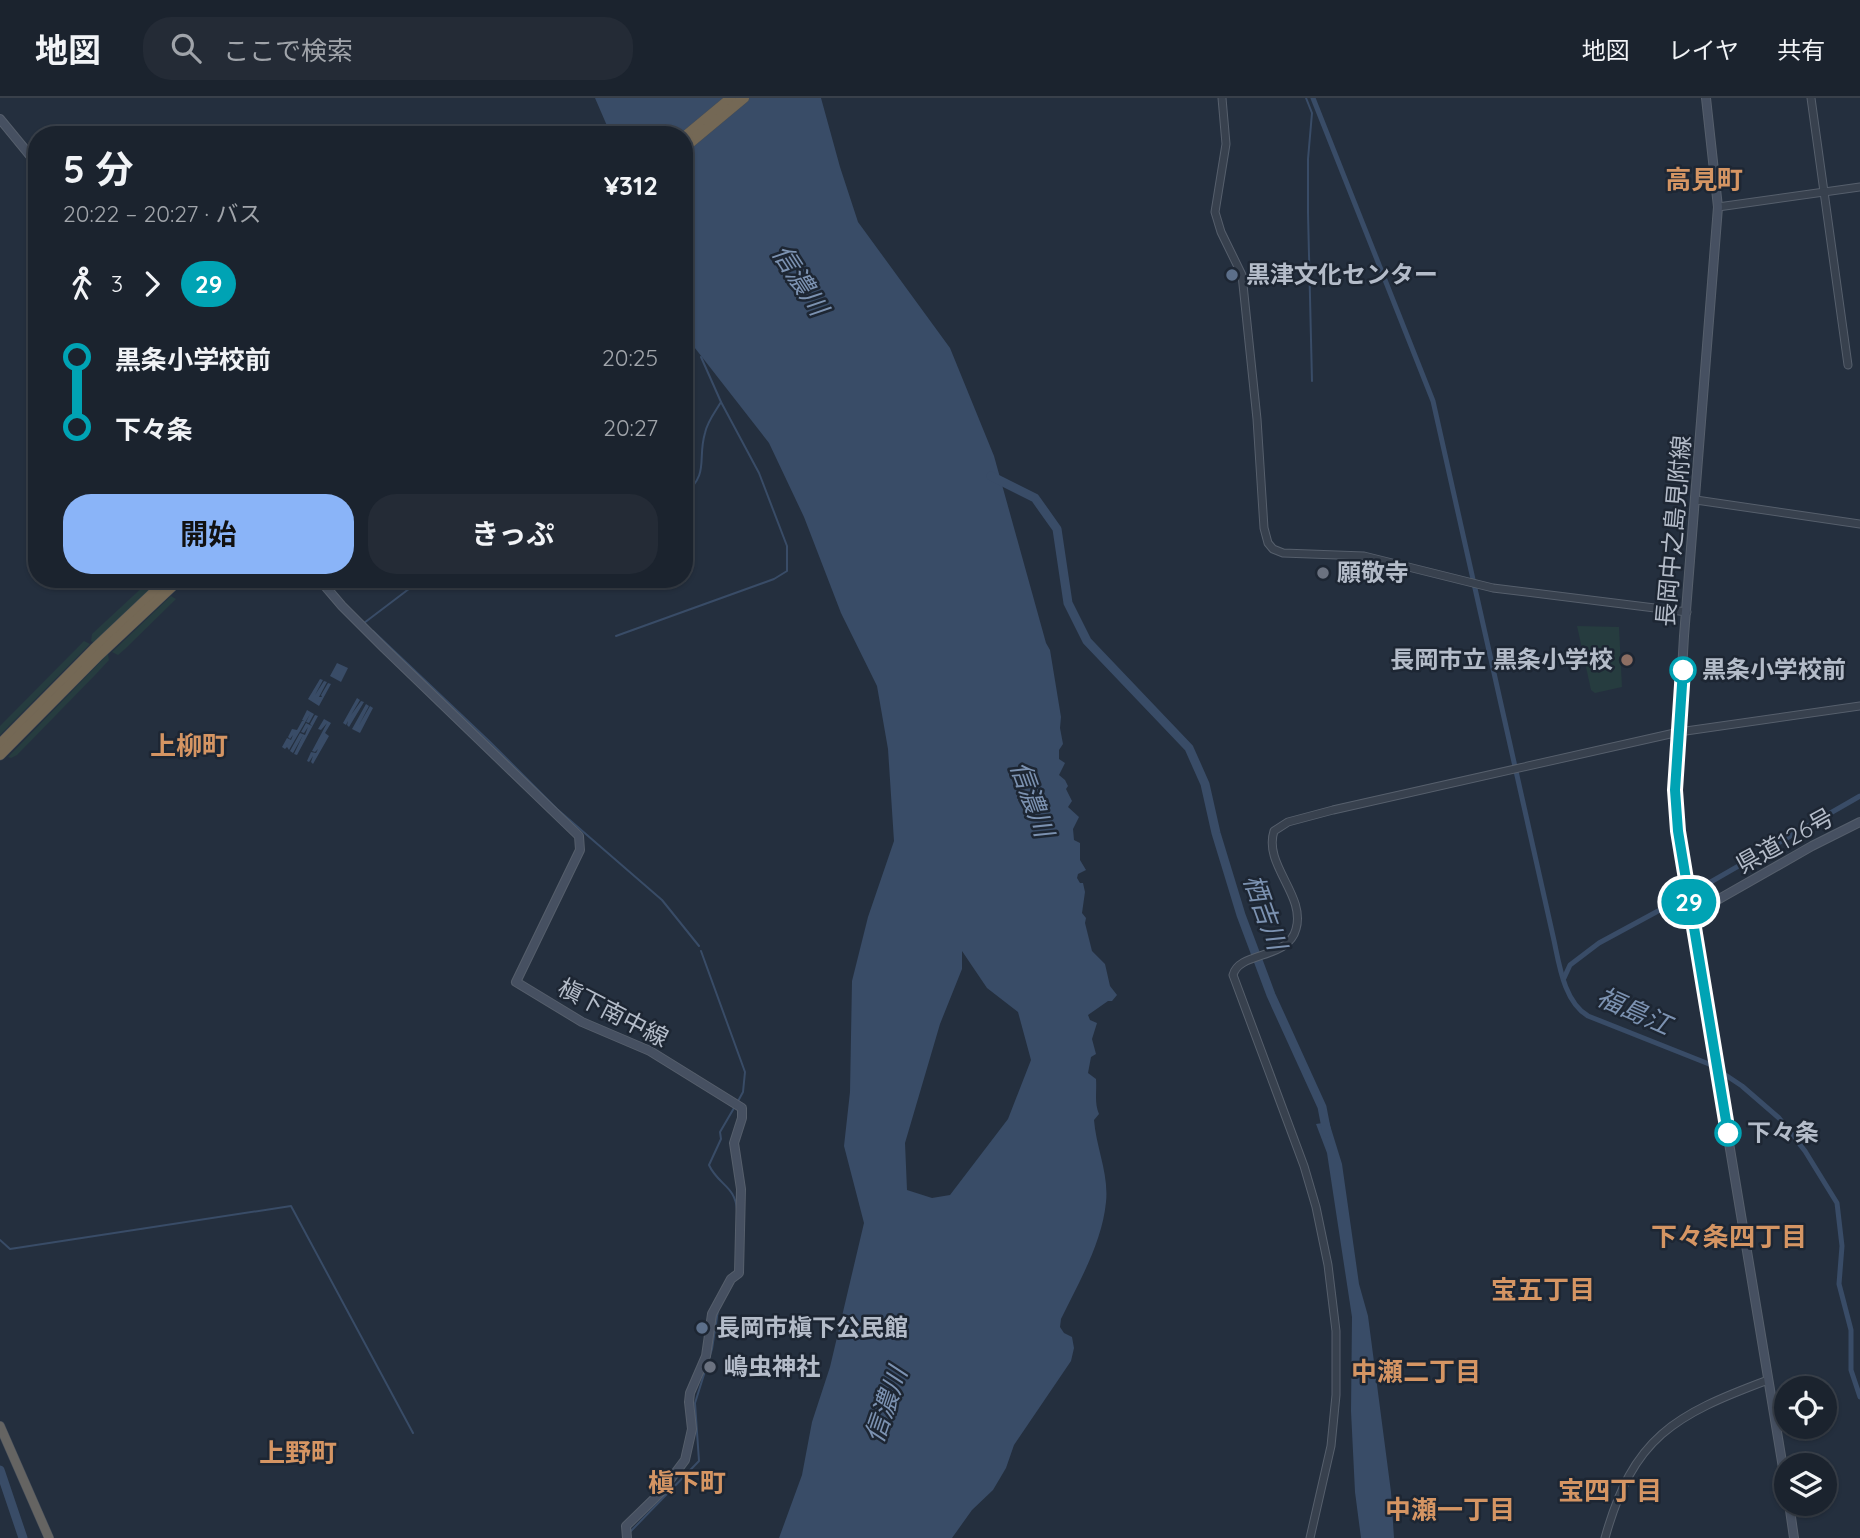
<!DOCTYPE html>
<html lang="ja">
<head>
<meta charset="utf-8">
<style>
  body { margin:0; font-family:Quicksand,"Noto Sans JP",sans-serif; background:#242b36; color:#f1f3f6; height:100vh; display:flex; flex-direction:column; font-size:26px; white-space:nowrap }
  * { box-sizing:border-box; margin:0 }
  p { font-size:23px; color:#a0a4aa }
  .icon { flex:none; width:38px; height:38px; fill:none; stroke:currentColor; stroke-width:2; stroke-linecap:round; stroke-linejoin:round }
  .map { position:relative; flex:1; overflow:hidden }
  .sheet { position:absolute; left:28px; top:28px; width:665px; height:462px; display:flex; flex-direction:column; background:#1b232e; border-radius:28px; box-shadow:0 2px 5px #0004,0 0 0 2px #39404a }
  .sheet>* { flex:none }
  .badge { padding:0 14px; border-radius:23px; font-size:24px; line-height:46px }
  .fabs { position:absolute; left:1774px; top:1278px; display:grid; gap:14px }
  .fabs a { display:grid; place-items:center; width:63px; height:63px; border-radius:50%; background:#1b232e; box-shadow:0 2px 5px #0004,0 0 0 2px #39404a; font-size:35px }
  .map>.badge { position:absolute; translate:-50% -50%; box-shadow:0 0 0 4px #fff }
  .legs { display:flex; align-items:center; gap:10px; height:77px; padding:0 35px; font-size:23px }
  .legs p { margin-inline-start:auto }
  .overview { display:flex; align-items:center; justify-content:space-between; height:119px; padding:0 35px }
  h1 { font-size:38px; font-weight:700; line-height:52px }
  .cta { display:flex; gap:14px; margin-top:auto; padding:14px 35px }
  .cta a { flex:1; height:80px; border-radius:28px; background:#8ab4f8; color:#111; font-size:28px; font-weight:700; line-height:80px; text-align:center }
  .cta a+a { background:#242b36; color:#f1f3f6 }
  ul { padding:0 35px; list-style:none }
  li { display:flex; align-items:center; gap:24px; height:70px; font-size:26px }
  li i { display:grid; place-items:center; width:10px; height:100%; margin:0 9px; background:currentColor }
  li i::after { content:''; width:18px; height:18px; margin:-9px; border:5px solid; border-radius:50%; background:#1b232e }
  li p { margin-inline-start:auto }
  li:first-child i { background:linear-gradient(#0000 50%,currentColor 0) }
  li:last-child i { background:linear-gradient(currentColor 50%,#0000 0) }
  header { display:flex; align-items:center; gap:42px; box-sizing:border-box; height:98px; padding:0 35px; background:#1b232e; border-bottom:2px solid #39404a }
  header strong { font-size:33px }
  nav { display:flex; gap:38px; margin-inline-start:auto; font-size:24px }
  .search { width:490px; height:63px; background:#242b36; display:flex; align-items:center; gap:18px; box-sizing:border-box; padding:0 24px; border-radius:28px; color:#a0a4aa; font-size:26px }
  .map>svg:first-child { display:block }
</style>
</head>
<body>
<header>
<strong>地図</strong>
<div class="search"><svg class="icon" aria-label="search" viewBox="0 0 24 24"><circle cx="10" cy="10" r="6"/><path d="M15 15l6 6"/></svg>ここで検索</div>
<nav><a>地図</a><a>レイヤ</a><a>共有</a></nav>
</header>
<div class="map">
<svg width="1860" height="1440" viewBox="0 0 1860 1440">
  <rect width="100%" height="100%" fill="#242f3e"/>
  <g fill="#263c3f">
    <path d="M 147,485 L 155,490 L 94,545 L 91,543 L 92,536 Z"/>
    <path d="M 171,498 L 176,501 L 125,551 L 118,557 L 112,554 Z"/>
    <path d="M 1577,528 L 1619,529 L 1622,589 L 1595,595 L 1591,592 Z"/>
    <path d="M 84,543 L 90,546 L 0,637 L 0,628 Z"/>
    <path d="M 108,556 L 109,562 L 97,575 L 17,657 L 11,660 L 8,659 Z"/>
  </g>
  <g fill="#394c67" fill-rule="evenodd">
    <path d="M 595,0 L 821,0 L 840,69 L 858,124 L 950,250 L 994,358 L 1046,545 L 1050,552 L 1061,619 L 1060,630 L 1063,646 L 1059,652 L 1059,661 L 1065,665 L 1059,677 L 1065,682 L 1068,688 L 1066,691 L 1072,703 L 1068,709 L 1079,719 L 1073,731 L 1074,742 L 1080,745 L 1080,762 L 1086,772 L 1078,776 L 1077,780 L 1080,785 L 1083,785 L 1085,794 L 1082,815 L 1086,820 L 1085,825 L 1092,853 L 1105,866 L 1110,888 L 1117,897 L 1112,903 L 1108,903 L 1088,917 L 1090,922 L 1097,925 L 1092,941 L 1096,956 L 1091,959 L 1088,975 L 1096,981 C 1097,994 1094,1004 1099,1016 L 1094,1022 C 1096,1049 1109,1076 1106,1104 C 1102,1145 1079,1184 1061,1221 L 1060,1229 L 1064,1235 L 1072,1239 L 1074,1250 L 1071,1263 L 1014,1347 L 1006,1370 L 993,1392 L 972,1412 L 952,1440 L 779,1440 L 802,1377 L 812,1324 L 830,1269 L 864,1125 L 844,1048 L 850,994 L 852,883 L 868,819 L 894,743 L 888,651 L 877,588 L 841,515 L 804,419 L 769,345 L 684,236 L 684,37 L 611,37 ZM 962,853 L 987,890 L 1018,914 L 1031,962 L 1008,1021 L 950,1097 L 932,1100 L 907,1092 L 905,1045 L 940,926 L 962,871 Z"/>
    <path d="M 337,565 L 348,570 L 341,584 L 330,578 Z"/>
    <path d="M 320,581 L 323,582 L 315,597 L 324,583 L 327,584 L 319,599 L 322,599 L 321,597 L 328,585 L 331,586 L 319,608 L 308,601 Z"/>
    <path d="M 357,600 L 360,602 L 351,617 L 361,603 L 364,604 L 349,629 L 347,627 L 348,623 L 346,627 L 343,625 Z"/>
    <path d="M 366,606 L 369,608 L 359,627 L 370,608 L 373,610 L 360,635 L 352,631 Z"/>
    <path d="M 307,612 L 314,616 L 309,625 L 306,624 L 310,616 L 289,652 L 287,649 L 285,651 L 282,649 L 287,640 L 291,642 L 293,637 L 290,641 L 288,639 L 292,631 L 297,632 L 302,623 L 304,623 L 302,622 Z"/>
    <path d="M 315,617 L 318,618 L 297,657 L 294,656 L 303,637 L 293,655 L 290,653 L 300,635 L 305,637 L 308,629 L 304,635 L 301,634 L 306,625 L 312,628 L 310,626 Z"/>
    <path d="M 324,621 L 331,625 L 325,635 L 329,638 L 313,666 L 311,664 L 313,658 L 309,664 L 307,663 L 311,654 L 316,655 L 318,651 L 315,654 L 312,653 L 327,625 L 321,632 L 318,631 Z"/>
    <path d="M 1329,1024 L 1342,1066 L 1359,1186 L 1368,1218 L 1391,1394 L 1394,1440 L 1361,1440 L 1355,1394 L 1351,1313 L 1352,1219 L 1327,1055 L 1316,1026 Z"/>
  </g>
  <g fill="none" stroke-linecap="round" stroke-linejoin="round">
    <g stroke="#394c67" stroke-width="2">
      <path d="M 1306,0 L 1312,15 L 1308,61 L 1308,115 L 1312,283"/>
      <path d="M 684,397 C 710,375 697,362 705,335 C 707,324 715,314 721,304 L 701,259"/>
      <path d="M 364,525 L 422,481"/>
      <path d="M 373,533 L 490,644 L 557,711 L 662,802 L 699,848"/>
      <path d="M 616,538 L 774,481 L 787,473 L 787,448 L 759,375 L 721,304"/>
      <path d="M 701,853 L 745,974 L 743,994 L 737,1005"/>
      <path d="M 734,1010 L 720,1034 L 721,1041 L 709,1067 C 718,1087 736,1088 737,1113"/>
      <path d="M 0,1142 L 10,1151 L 291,1108 L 413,1335"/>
      <path d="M 736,1155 L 736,1136"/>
      <path d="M 630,1434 L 699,1363 L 695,1305 L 712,1251 L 718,1212"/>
    </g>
    <g stroke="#394c67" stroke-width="5">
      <path d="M 1313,0 L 1433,303 L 1553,838 C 1559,864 1563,903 1588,918 L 1709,966 L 1742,988 L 1779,1020 L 1805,1053 L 1837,1105 L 1842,1148 L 1839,1186 L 1851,1232 L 1851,1272 L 1860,1299"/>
      <path d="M 1564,880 L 1570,867 L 1599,845 L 1695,793 L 1860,698"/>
    </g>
    <g stroke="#394c67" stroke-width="9">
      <path d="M 991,378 L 1035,400 L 1057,431 L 1068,505 L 1087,543 L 1189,650 L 1205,686 L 1216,735 L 1241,817 L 1271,897 L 1322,1009 L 1327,1035"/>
      <path d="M 0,1372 L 23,1440"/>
    </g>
    <defs>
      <g id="tertiary">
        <path d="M 1222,0 L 1226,46 L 1215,114 L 1221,134 L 1242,177 L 1257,321 L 1264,430 L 1268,445 L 1273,451 L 1283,455 L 1364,458 L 1493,490 L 1687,514"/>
        <path d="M 1811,0 L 1848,267"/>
        <path d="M 1718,109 L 1860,89"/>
        <path d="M 1696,402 L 1860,426"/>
        <path d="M 1310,1440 L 1331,1348 L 1336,1297 L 1336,1233 L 1328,1167 L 1316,1109 L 1304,1068 L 1233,877 C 1239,853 1288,862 1296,831 C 1306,797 1263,767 1274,733 L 1288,724 L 1333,712 L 1679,634 L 1860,608"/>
        <path d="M 1605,1440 C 1633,1339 1674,1317 1768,1282"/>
      </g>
      <g id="secondary">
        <path d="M 1706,0 L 1718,109 L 1684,538 L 1676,676 L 1677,720 L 1684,774 L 1787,1394"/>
        <path d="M 0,21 L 37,66"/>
        <path d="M 319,481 L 342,508 L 383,549 L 579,738 L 580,752 L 516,884 L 582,924 L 650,953 L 742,1010 L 742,1020 L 734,1045 L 741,1091 L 739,1175 L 731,1181 L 712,1216 L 706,1258 L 690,1295 L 689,1304 L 692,1331 L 685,1362 L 661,1394 L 626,1428 L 627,1440"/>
        <path d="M 1691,817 L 1812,748 L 1860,724"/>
        <path d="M 1789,1405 L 1794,1440"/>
      </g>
      <path id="trunk" d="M 0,1328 L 49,1440"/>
      <g id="motorway">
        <path d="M 684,39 L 731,0"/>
        <path d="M 684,50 L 744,0"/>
        <path d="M 0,646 L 94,551 L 168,481"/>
        <path d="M 0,657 L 99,557 L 180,481"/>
      </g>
    </defs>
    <use href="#tertiary" stroke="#565f6c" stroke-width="9"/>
    <use href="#secondary" stroke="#565f6c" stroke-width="10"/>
    <use href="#trunk" stroke="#434c59" stroke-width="10"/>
    <use href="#motorway" stroke="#434c59" stroke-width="11"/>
    <use href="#tertiary" stroke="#38414e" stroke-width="7"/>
    <use href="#secondary" stroke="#465061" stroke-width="8"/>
    <use href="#trunk" stroke="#656462" stroke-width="9"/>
    <use href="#motorway" stroke="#746855" stroke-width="10"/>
  </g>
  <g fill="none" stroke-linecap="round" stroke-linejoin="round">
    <defs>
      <path id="line-1" d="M 1683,572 L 1675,692 L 1678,733 L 1728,1035"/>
    </defs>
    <use href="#line-1" stroke="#fff" stroke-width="16"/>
    <use href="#line-1" stroke="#00a3b4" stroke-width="10"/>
  </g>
  <g fill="#5c6f8a" stroke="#1d2633" stroke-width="2.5">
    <circle cx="1232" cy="177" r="7"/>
    <circle cx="702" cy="1230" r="7"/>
  </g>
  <g fill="#6b7280" stroke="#1d2633" stroke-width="2.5">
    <circle cx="1323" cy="475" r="7"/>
    <circle cx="710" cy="1269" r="7"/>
  </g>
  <circle fill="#8d6e63" stroke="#1d2633" stroke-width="2.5" cx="1627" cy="562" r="7"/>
  <g fill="#fff" stroke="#00a3b4" stroke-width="3.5">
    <circle cx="1683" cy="572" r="12"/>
    <circle cx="1728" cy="1035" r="12"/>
  </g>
  <g text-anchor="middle" stroke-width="5" stroke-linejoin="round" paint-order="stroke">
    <g font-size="24" font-weight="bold" fill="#b4bcc9" stroke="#1d2633" text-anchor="start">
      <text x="1246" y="185">黒津文化センター</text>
      <text x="1337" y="483">願敬寺</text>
      <text x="1613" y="570" text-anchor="end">長岡市立 黒条小学校</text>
      <text x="716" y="1238">長岡市槇下公民館</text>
      <text x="724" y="1277">嶋虫神社</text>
    </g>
    <g font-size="24" fill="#b4bcc9" stroke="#1d2633">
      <text transform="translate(1674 433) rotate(-85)" y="8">長岡中之島見附線</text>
      <text transform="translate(1785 743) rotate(-29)" y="8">県道126号</text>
      <text transform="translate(613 915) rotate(27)" y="8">槇下南中線</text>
    </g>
    <g font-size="24" font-weight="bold" fill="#b4bcc9" stroke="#1d2633" text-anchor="start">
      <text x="1702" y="580">黒条小学校前</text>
      <text x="1747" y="1043">下々条</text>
    </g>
    <g font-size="26" font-weight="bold" fill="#d59563" stroke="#1d2633">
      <text x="1704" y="91">高見町</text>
      <text x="189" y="657">上柳町</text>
      <text x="1729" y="1148">下々条四丁目</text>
      <text x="1543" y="1201">宝五丁目</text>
      <text x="1416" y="1283">中瀬二丁目</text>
      <text x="298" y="1364">上野町</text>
      <text x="687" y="1394">槇下町</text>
      <text x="1610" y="1402">宝四丁目</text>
      <text x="1450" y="1421">中瀬一丁目</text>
    </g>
    <g font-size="26" font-style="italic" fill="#7c92b1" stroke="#1d2633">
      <text transform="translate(800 182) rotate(57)" y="9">信濃川</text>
      <text transform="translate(1032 701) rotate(70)" y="9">信濃川</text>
      <text transform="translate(1265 814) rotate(70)" y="9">栖吉川</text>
      <text transform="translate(1634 913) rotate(24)" y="9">福島江</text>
      <text transform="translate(886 1307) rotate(-71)" y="9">信濃川</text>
    </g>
  </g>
</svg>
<div class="fabs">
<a><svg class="icon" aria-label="locate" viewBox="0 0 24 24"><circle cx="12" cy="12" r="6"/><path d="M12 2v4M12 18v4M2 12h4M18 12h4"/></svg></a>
<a><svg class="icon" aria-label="layers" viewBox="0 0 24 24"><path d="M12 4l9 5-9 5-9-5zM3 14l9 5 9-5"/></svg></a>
</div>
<b class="badge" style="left:1689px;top:804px;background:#00a3b4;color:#fff">29</b>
<section class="sheet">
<div class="overview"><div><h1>5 分</h1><p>20:22 – 20:27 · バス</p></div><b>¥312</b></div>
<div class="legs"><svg class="icon" aria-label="walk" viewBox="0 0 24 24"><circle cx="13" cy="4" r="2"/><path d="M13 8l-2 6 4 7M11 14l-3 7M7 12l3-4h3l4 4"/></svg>3<svg class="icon" aria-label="forward" viewBox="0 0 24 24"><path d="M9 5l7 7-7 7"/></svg><b class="badge" style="background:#00a3b4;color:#fff">29</b></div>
<ul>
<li><i style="color:#00a3b4"></i><b>黒条小学校前</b><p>20:25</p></li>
<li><i style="color:#00a3b4"></i><b>下々条</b><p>20:27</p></li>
</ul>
<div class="cta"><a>開始</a><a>きっぷ</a></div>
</section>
</div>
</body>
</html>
